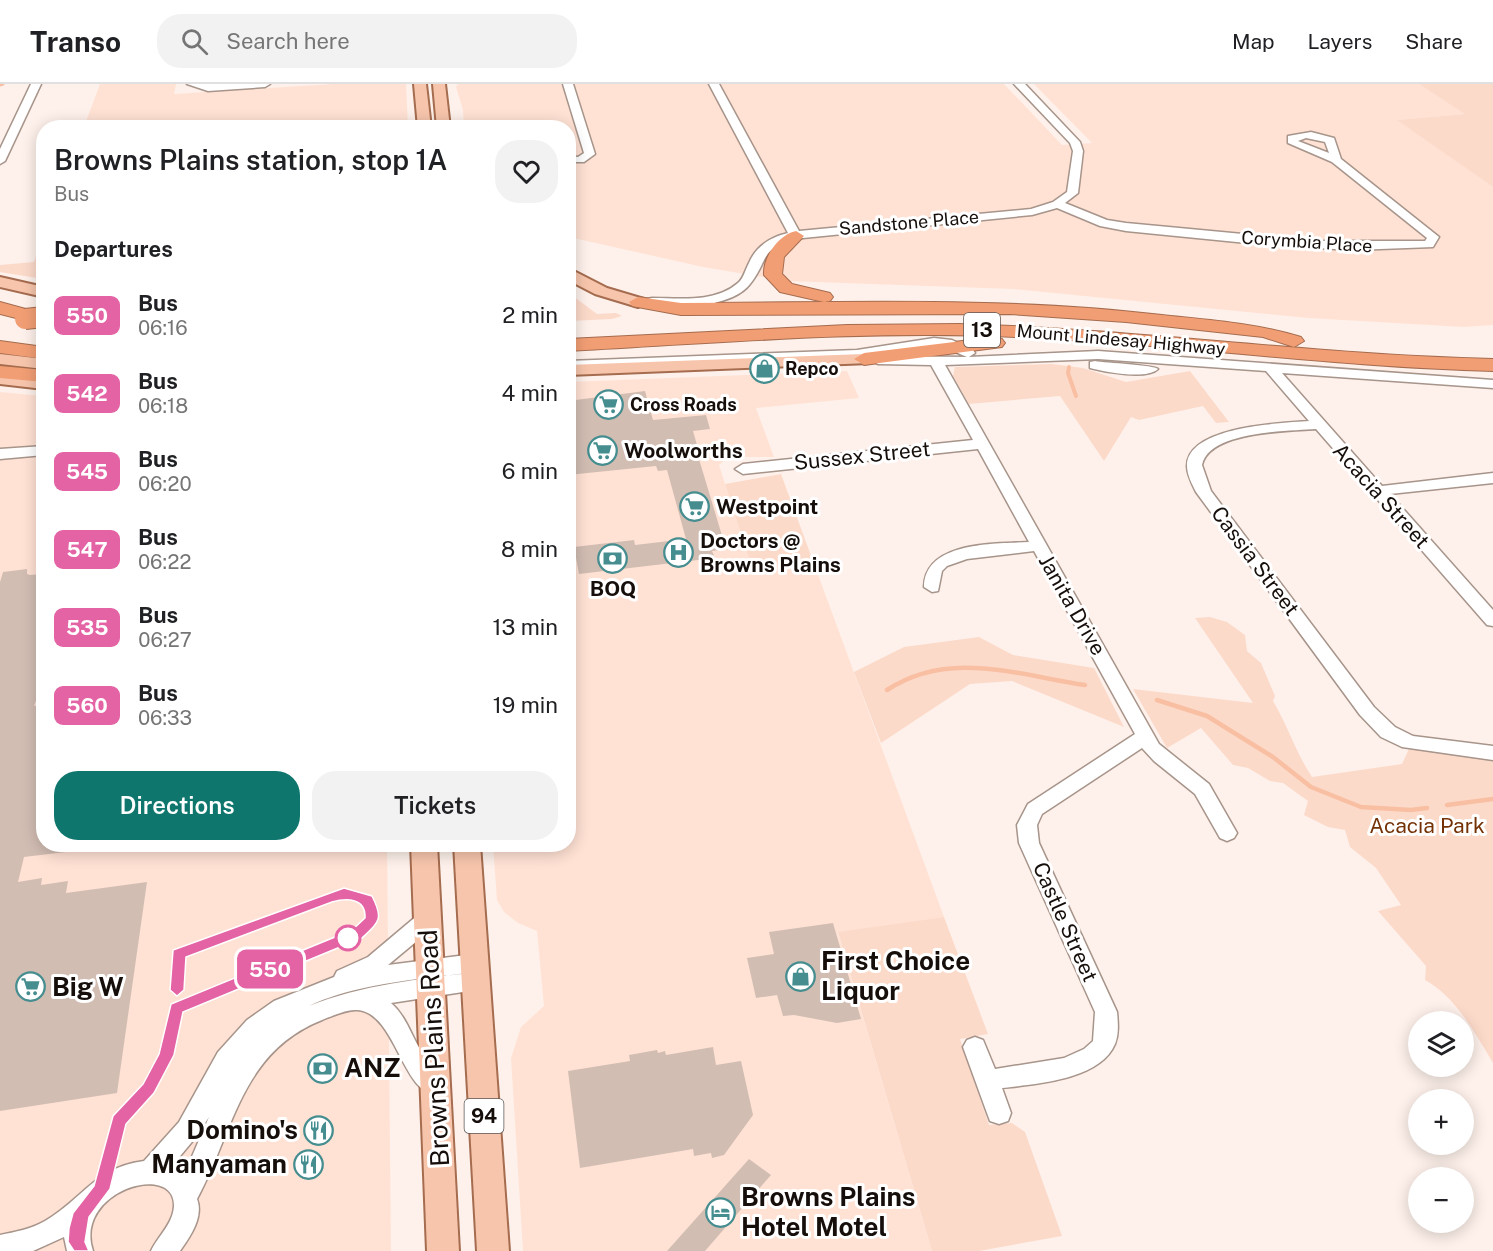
<!DOCTYPE html>
<html lang="en">
<head>
<meta charset="utf-8">
<style>
  body { margin:0; font-family:"Public Sans",sans-serif; background:#f2f2f2; color:#202124; height:100vh; display:flex; flex-direction:column; font-size:22px; white-space:nowrap }
  * { box-sizing:border-box; margin:0 }
  p { font-size:20px; color:#757577 }
  .icon { flex:none; width:33px; height:33px; fill:none; stroke:currentColor; stroke-width:2; stroke-linecap:round; stroke-linejoin:round }
  .map { position:relative; flex:1; overflow:hidden }
  .sheet { position:absolute; left:36px; top:36px; width:540px; height:732px; display:flex; flex-direction:column; background:#fff; border-radius:24px; box-shadow:0 3px 15px #0003 }
  .sheet>* { flex:none }
  .badge { padding:0 12px; border-radius:9px; font-size:21px; line-height:39px }
  .fabs { position:absolute; left:1408px; top:927px; display:grid; gap:12px }
  .fabs a { display:grid; place-items:center; width:66px; height:66px; border-radius:50%; background:#fff; box-shadow:0 3px 15px #0003; font-size:30px }
  .map>.badge { position:absolute; translate:-50% -50%; box-shadow:0 0 0 3px #fff }
  h2 { padding:0 18px; font-size:22px; line-height:54px }
  .round { display:grid; place-items:center; flex:none; width:63px; height:63px; border-radius:24px; background:#f2f2f2 }
  .head { display:flex; align-items:center; justify-content:space-between; height:102px; padding:0 18px }
  h1 { font-size:28px; font-weight:600; line-height:45px }
  .primary-button { display:flex; gap:12px; margin-top:auto; padding:12px 18px }
  .primary-button a { flex:1; height:69px; border-radius:24px; background:#0f766e; color:#fff; font-size:24px; font-weight:600; line-height:69px; text-align:center }
  .primary-button a+a { background:#f2f2f2; color:#202124 }
  ul { padding:0; list-style:none }
  li { display:flex; align-items:center; gap:18px; height:78px; padding:0 18px }
  li div { flex:1 }
  li b { display:block; font-size:22px }
  li em { font-style:normal }
  li .badge { min-width:66px; font-weight:700; text-align:center }
  header { display:flex; align-items:center; gap:36px; box-sizing:border-box; height:84px; padding:0 30px; background:#fff; border-bottom:2px solid #e0e0e0 }
  header strong { font-size:28px }
  nav { display:flex; gap:33px; margin-inline-start:auto; font-size:21px }
  .search { width:420px; height:54px; background:#f2f2f2; display:flex; align-items:center; gap:15px; box-sizing:border-box; padding:0 21px; border-radius:24px; color:#757577; font-size:22px }
  .map>svg:first-child { display:block }
</style>
</head>
<body>
<header>
<strong>Transo</strong>
<div class="search"><svg class="icon" aria-label="search" viewBox="0 0 24 24"><circle cx="10" cy="10" r="6"/><path d="M15 15l6 6"/></svg>Search here</div>
<nav><a>Map</a><a>Layers</a><a>Share</a></nav>
</header>
<div class="map">
<svg width="1493" height="1167" viewBox="0 0 1493 1167">
  <rect width="100%" height="100%" fill="#fef1eb"/>
  <g fill="#ffe2d4">
    <path d="M 100,0 L 176,0 L 174,10 L 333,0 L 406,0 L 408,43 L 84,43 Z"/>
    <path d="M 458,0 L 1004,0 L 1062,61 L 1092,59 L 1034,0 L 1419,0 L 1466,30 L 1398,36 L 1493,103 L 1493,241 L 1464,243 L 1308,234 L 1013,205 L 787,197 L 703,183 L 569,153 L 568,44 L 464,43 L 463,26 L 456,3 Z"/>
    <path d="M 847,287 L 859,314 L 756,324 L 774,373 L 728,373 L 719,381 L 752,484 L 813,477 L 944,833 L 838,849 L 932,1167 L 523,1167 L 511,974 L 521,943 L 544,922 L 537,847 L 518,839 L 504,828 L 497,816 L 493,761 L 568,760 L 569,298 Z"/>
    <path d="M 0,308 L 43,312 L 44,760 L 387,761 L 391,1167 L 0,1167 Z"/>
  </g>
  <g fill="#fcdaca">
    <path d="M 1419,0 L 1493,0 L 1493,103 L 1397,36 L 1465,30 Z"/>
    <path d="M 43,153 L 43,195 L 0,188 L 0,181 L 34,178 Z"/>
    <path d="M 569,209 L 597,230 L 616,229 L 622,232 L 612,235 L 569,237 Z"/>
    <path d="M 1052,280 L 1083,284 L 1126,298 L 1190,287 L 1229,338 L 1216,339 L 1203,322 L 1139,336 L 1131,333 L 1104,377 L 1060,312 L 969,320 L 953,292 L 955,283 Z"/>
    <path d="M 781,390 L 813,477 L 752,484 L 725,400 Z"/>
    <path d="M 1210,533 L 1227,538 L 1245,551 L 1247,567 L 1261,579 L 1275,612 L 1273,617 C 1288,642 1296,669 1312,693 L 1402,680 L 1409,665 L 1493,676 L 1493,979 C 1475,949 1456,913 1425,896 L 1426,882 L 1378,827 L 1401,821 L 1376,784 L 1350,763 L 1345,746 L 1328,743 L 1304,731 L 1308,717 L 1283,699 L 1270,697 L 1248,684 L 1233,681 L 1201,644 L 1167,664 L 1133,605 L 1253,619 L 1195,534 Z"/>
    <path d="M 979,553 L 1013,571 L 1094,584 L 1124,643 L 1012,597 L 970,600 L 881,659 L 854,588 L 904,563 Z"/>
    <path d="M 944,833 L 988,950 L 960,955 L 989,1041 L 1012,1039 L 1025,1048 L 1062,1152 L 979,1167 L 932,1167 L 838,848 Z"/>
  </g>
  <g fill="none" stroke-linecap="round" stroke-linejoin="round">
    <path stroke="#f9bfa3" stroke-width="3" d="M 0,1 L 3,0"/>
    <path stroke="#f9bfa3" stroke-width="4" d="M 1069,283 L 1068,289 L 1076,312"/>
    <g stroke="#f9bfa3" stroke-width="4.5">
      <path d="M 887,606 C 949,565 1017,591 1085,601"/>
      <path d="M 1157,616 L 1207,632 L 1273,673 L 1311,703 L 1361,723 L 1411,726 L 1427,724"/>
      <path d="M 1447,721 L 1493,715"/>
    </g>
  </g>
  <g fill="#d2bdb3">
    <path d="M 645,307 L 653,336 L 706,331 L 710,345 L 693,347 L 701,375 L 699,375 L 726,465 L 712,467 L 715,474 L 579,490 L 574,463 L 634,456 L 635,461 L 686,455 L 667,386 L 658,387 L 656,382 L 568,391 L 568,317 Z"/>
    <path d="M 27,485 L 27,490 L 30,491 L 44,490 L 44,593 L 34,622 L 44,621 L 44,760 L 66,760 L 66,768 L 24,773 L 18,798 L 42,794 L 41,801 L 68,797 L 66,809 L 147,798 L 117,1009 L 0,1027 L 0,498 L 3,488 Z"/>
    <path d="M 833,839 L 861,935 L 837,939 L 794,931 L 783,932 L 777,911 L 756,914 L 747,874 L 774,870 L 769,848 Z"/>
    <path d="M 713,963 L 716,981 L 741,977 L 753,1031 L 724,1071 L 712,1074 L 711,1069 L 694,1072 L 693,1065 L 580,1084 L 568,987 L 630,977 L 629,971 L 657,966 L 658,969 L 665,967 L 666,971 Z"/>
    <path d="M 749,1075 L 771,1091 L 705,1167 L 667,1167 Z"/>
  </g>
  <g fill="none" stroke-linecap="round" stroke-linejoin="round">
    <defs>
      <g id="minor">
        <path d="M 31,0 L 41,0 L 5,77 L 0,80 L 0,65 Z"/>
        <path d="M 187,0 L 270,0 L 265,3 L 208,7 Z"/>
        <path d="M 563,0 L 573,0 L 595,70 L 584,78 L 568,78 L 568,72 L 578,73 L 584,69 Z"/>
        <path d="M 709,0 L 719,0 L 799,147 L 1031,125 L 1053,118 L 1067,108 L 1073,67 L 1070,59 L 1014,0 L 1025,0 L 1080,58 L 1083,67 L 1078,109 L 1065,119 L 1107,136 L 1126,139 L 1316,157 L 1425,157 L 1427,154 L 1332,78 L 1288,59 L 1288,52 L 1311,48 L 1334,54 L 1341,75 L 1439,153 L 1433,163 L 1354,166 L 1278,162 L 1126,147 L 1100,142 L 1057,124 L 1032,131 L 793,155 C 759,166 768,178 750,200 C 733,223 673,227 647,221 L 647,215 L 652,214 C 680,214 715,219 738,199 C 744,194 745,186 749,179 C 756,162 771,153 788,149 ZM 1306,54 L 1325,58 L 1329,69 L 1298,57 Z"/>
        <path d="M 934,254 L 952,256 L 973,266 L 975,269 L 969,273 L 1098,267 L 1493,296 L 1493,304 L 1282,289 L 1382,402 L 1493,389 L 1493,399 L 1390,410 L 1493,526 L 1493,542 L 1487,541 L 1316,345 C 1289,347 1209,347 1202,381 L 1211,407 L 1374,623 L 1395,643 L 1413,652 L 1493,662 L 1493,676 L 1402,663 L 1381,653 L 1360,631 L 1196,408 C 1192,400 1187,391 1187,382 C 1187,342 1282,339 1309,337 L 1266,287 L 1098,275 L 945,281 L 1159,660 L 1209,700 L 1237,749 L 1234,754 L 1227,757 L 1220,754 L 1195,710 L 1154,677 L 1142,664 L 1042,730 L 1037,741 L 1039,759 L 1117,928 C 1118,939 1119,950 1115,960 C 1100,996 1035,1000 1002,1004 L 1011,1029 L 1008,1037 L 999,1040 L 990,1037 L 987,1029 L 963,963 L 967,956 L 975,953 L 983,956 L 995,985 L 1064,974 L 1084,965 L 1093,957 L 1095,928 L 1019,759 L 1017,741 L 1028,720 L 1135,650 L 1034,467 L 967,475 L 947,482 L 942,487 L 938,507 L 932,508 L 924,503 C 925,457 995,460 1029,458 L 978,365 L 743,390 L 735,385 L 743,380 L 973,356 L 931,281 L 878,280 L 871,276 L 878,272 L 967,273 L 944,263 L 934,262 L 857,274 L 568,285 L 568,277 L 857,266 Z"/>
        <path d="M 1095,277 C 1106,279 1154,281 1158,285 C 1147,296 1105,288 1090,284 L 1090,278 Z"/>
        <path d="M 44,362 L 44,371 L 0,375 L 0,365 Z"/>
        <path d="M 427,828 L 435,830 L 438,836 L 435,842 L 388,881 L 474,870 L 482,873 L 485,879 L 482,885 C 466,891 448,891 431,893 C 390,899 346,904 309,922 C 361,901 420,895 476,888 L 484,891 L 487,897 L 484,903 L 476,906 L 391,919 C 406,932 411,951 421,967 C 428,979 440,988 446,1001 L 442,1008 C 404,1022 398,928 357,926 C 347,925 332,932 322,936 C 241,968 234,1046 197,1115 C 204,1133 190,1153 180,1167 L 151,1167 C 158,1152 173,1140 174,1122 C 175,1077 73,1107 93,1167 L 67,1167 L 64,1153 L 33,1167 L 0,1167 L 0,1151 C 15,1148 31,1145 45,1137 C 83,1115 95,1083 144,1077 L 179,1038 L 218,968 L 247,936 L 274,917 L 334,893 L 337,887 L 368,873 L 419,830 ZM 209,1033 L 184,1091 L 171,1083 L 196,1053 Z"/>
      </g>
      <g id="major">
        <path d="M 414,0 L 426,0 L 431,44 L 418,44 Z"/>
        <path d="M 433,0 L 445,0 L 450,44 L 437,44 Z"/>
        <path d="M 568,184 L 607,204 L 644,215 L 646,218 L 638,223 L 595,210 L 568,196 Z"/>
        <path d="M 0,193 L 44,203 L 44,213 L 0,203 Z"/>
        <path d="M 0,270 L 44,275 L 44,285 L 0,280 Z"/>
        <path d="M 864,270 L 870,271 L 873,275 L 870,279 L 568,291 L 568,281 Z"/>
        <path d="M 0,290 L 44,295 L 44,305 L 0,300 Z"/>
        <path d="M 411,760 L 437,760 L 459,1167 L 427,1167 Z"/>
        <path d="M 454,760 L 480,760 L 509,1167 L 477,1167 Z"/>
      </g>
      <g id="highway">
        <path d="M 796,147 L 804,152 L 784,173 L 782,190 L 792,200 L 830,209 L 833,213 L 830,217 L 824,218 L 780,208 L 764,191 C 763,173 778,151 796,147 Z"/>
        <path d="M 638,213 L 681,219 C 841,219 1003,212 1162,231 C 1209,236 1256,239 1301,253 L 1304,257 L 1294,263 L 1263,253 L 1126,238 L 1010,230 L 681,231 L 632,222 L 629,218 Z"/>
        <path d="M 0,218 L 44,230 L 44,241 L 0,230 Z"/>
        <path d="M 959,240 C 1138,245 1314,271 1493,275 L 1493,287 C 1333,283 1175,260 1015,253 C 866,246 717,259 568,267 L 568,255 L 847,241 Z"/>
        <path d="M 995,253 L 1002,255 L 1005,259 L 1002,263 L 864,281 L 854,275 L 864,269 Z"/>
        <path d="M 0,257 L 44,263 L 44,275 L 0,269 Z"/>
        <path d="M 0,282 L 44,286 L 44,298 L 0,294 Z"/>
      </g>
    </defs>
    <use href="#minor" stroke="#a7948a" stroke-width="3"/>
    <use href="#major" stroke="#a56c4f" stroke-width="4"/>
    <use href="#highway" stroke="#a56c4f" stroke-width="2"/>
    <use href="#minor" fill="#fff" fill-rule="evenodd"/>
    <use href="#major" fill="#f7c5ac" fill-rule="evenodd"/>
    <use href="#highway" fill="#f29e74" fill-rule="evenodd"/>
    <defs>
      <path id="highway-bridge" d="M 25,235 L 44,233"/>
    </defs>
    <use href="#highway-bridge" stroke="#a56c4f" stroke-width="22" stroke-linecap="butt"/>
    <use href="#highway-bridge" stroke="#f29e74" stroke-width="20"/>
  </g>
  <path fill="#e463a4" stroke="#fff" stroke-width="1.5" d="M 344,804 L 372,812 C 384,835 379,838 362,854 L 183,928 L 174,971 L 154,1009 L 126,1040 L 110,1105 L 89,1133 L 85,1158 L 89,1167 L 74,1167 L 68,1158 L 69,1144 L 73,1129 L 94,1102 L 113,1032 L 143,1000 L 159,970 L 171,920 L 352,846 L 365,834 C 366,814 347,814 332,818 L 186,873 L 184,906 L 177,912 L 170,906 L 173,866 Z"/>
  <defs>
    <symbol id="shop-ring" viewBox="-11 -11 22 22"><circle r="9.5" fill="#fff" stroke="#458d8f" stroke-width="1.5"/><path d="M-5-2.5h2.3a2.7 3.5 0 0 1 5.4 0H5L5.5 6h-11ZM-1.5-2.5h3a1.5 2.3 0 0 0-3 0Z" fill="#458d8f"/></symbol>
    <symbol id="supermarket-ring" viewBox="-11 -11 22 22"><circle r="9.5" fill="#fff" stroke="#458d8f" stroke-width="1.5"/><path d="M-6-5.5h2.5l.6 2H6L4.5 2H-2.5L-4.4-4H-6ZM-1.5 3.2a1.3 1.3 0 1 0 .1 0ZM3 3.2a1.3 1.3 0 1 0 .1 0Z" fill="#458d8f"/></symbol>
    <symbol id="hospital-ring" viewBox="-11 -11 22 22"><circle r="9.5" fill="#fff" stroke="#458d8f" stroke-width="1.5"/><path d="M-5-5h3v3.5h4V-5h3V5h-3V1.5h-4V5h-3Z" fill="#458d8f"/></symbol>
    <symbol id="bank-ring" viewBox="-11 -11 22 22"><circle r="9.5" fill="#fff" stroke="#458d8f" stroke-width="1.5"/><path d="M-6-4H6V4H-6ZM0-2.3a2.3 2.3 0 1 0 0 4.6a2.3 2.3 0 1 0 0-4.6Z" fill="#458d8f"/></symbol>
    <symbol id="restaurant-ring" viewBox="-11 -11 22 22"><circle r="9.5" fill="#fff" stroke="#458d8f" stroke-width="1.5"/><path d="M-5-6h1v4h1v-4h1v4h1v-4h1v5L-1.5 .5V6h-2V.5L-5-1ZM5-6V6H3V1.5H1.5Q1.5-4 5-6Z" fill="#458d8f"/></symbol>
    <symbol id="hotel-ring" viewBox="-11 -11 22 22"><circle r="9.5" fill="#fff" stroke="#458d8f" stroke-width="1.5"/><path d="M-6-4.5h1.5V1H6V5H4.5V3h-9V5H-6ZM-4 0a1.8 1.8 0 1 1 3.6 0ZM.5 0V-2.5h3Q6-2.5 6 0Z" fill="#458d8f"/></symbol>
  </defs>
  <g fill-rule="evenodd">
    <use href="#shop-ring" x="748" y="268" width="33" height="33"/>
    <use href="#supermarket-ring" x="592" y="304" width="33" height="33"/>
    <use href="#supermarket-ring" x="586" y="350" width="33" height="33"/>
    <use href="#supermarket-ring" x="678" y="406" width="33" height="33"/>
    <use href="#hospital-ring" x="662" y="452" width="33" height="33"/>
    <use href="#bank-ring" x="596" y="458" width="33" height="33"/>
    <use href="#shop-ring" x="784" y="876" width="33" height="33"/>
    <use href="#supermarket-ring" x="14" y="886" width="33" height="33"/>
    <use href="#bank-ring" x="306" y="968" width="33" height="33"/>
    <use href="#restaurant-ring" x="302" y="1030" width="33" height="33"/>
    <use href="#restaurant-ring" x="292" y="1064" width="33" height="33"/>
    <use href="#hotel-ring" x="704" y="1112" width="33" height="33"/>
  </g>
  <circle fill="#fff" stroke="#e463a4" stroke-width="3" cx="348" cy="854" r="12"/>
  <g text-anchor="middle" stroke-width="6" stroke-linejoin="round" paint-order="stroke">
    <g font-size="18" fill="#150e0b" stroke="#fff">
      <text transform="translate(909 139) rotate(-5)" y="6">Sandstone Place</text>
      <text transform="translate(1307 158) rotate(4)" y="6">Corymbia Place</text>
      <text transform="translate(1121 256) rotate(5)" y="6">Mount Lindesay Highway</text>
    </g>
    <g font-size="18" font-weight="bold" fill="#150e0b" stroke="#fff" text-anchor="start">
      <text x="785" y="291">Repco</text>
      <text x="630" y="327">Cross Roads</text>
    </g>
    <g fill="#fff" stroke="#5b5654" stroke-width="1.5">
      <rect x="964" y="229" width="36" height="34" rx="4.5"/>
      <rect x="464.5" y="1015" width="39" height="34" rx="4.5"/>
    </g>
    <g font-size="20" font-weight="bold" fill="#150e0b">
      <text x="982" y="253">13</text>
      <text x="484" y="1039">94</text>
    </g>
    <g font-size="21" font-weight="bold" fill="#150e0b" stroke="#fff" text-anchor="start">
      <text x="624" y="374">Woolworths</text>
      <text x="716" y="430">Westpoint</text>
      <text x="700" y="464">Doctors @<tspan x="700" dy="24">Browns Plains</tspan></text>
      <text x="613" y="512" text-anchor="middle">BOQ</text>
    </g>
    <g font-size="21" fill="#150e0b" stroke="#fff">
      <text transform="translate(862 372) rotate(-6)" y="7">Sussex Street</text>
      <text transform="translate(1381 412) rotate(48)" y="7">Acacia Street</text>
      <text transform="translate(1255 477) rotate(53)" y="7">Cassia Street</text>
      <text transform="translate(1072 521) rotate(60)" y="7">Janita Drive</text>
      <text transform="translate(1065 838) rotate(66)" y="7">Castle Street</text>
    </g>
    <g font-size="21" fill="#743104" stroke="#fff">
      <text x="1427" y="749">Acacia Park</text>
    </g>
    <g font-size="26" font-weight="bold" fill="#150e0b" stroke="#fff" text-anchor="start">
      <text x="821" y="886">First Choice<tspan x="821" dy="30">Liquor</tspan></text>
      <text x="52" y="912">Big W</text>
      <text x="344" y="993">ANZ</text>
      <text x="298" y="1055" text-anchor="end">Domino's</text>
      <text x="287" y="1089" text-anchor="end">Manyaman</text>
      <text x="741" y="1122">Browns Plains<tspan x="741" dy="30">Hotel Motel</tspan></text>
    </g>
    <g font-size="26" fill="#150e0b" stroke="#fff">
      <text transform="translate(434 964) rotate(-93)" y="9">Browns Plains Road</text>
    </g>
  </g>
</svg>
<div class="fabs">
<a><svg class="icon" aria-label="layers" viewBox="0 0 24 24"><path d="M12 4l9 5-9 5-9-5zM3 14l9 5 9-5"/></svg></a>
<a>+</a>
<a>−</a>
</div>
<b class="badge" style="left:270px;top:885px;background:#e463a4;color:#fff">550</b>
<section class="sheet">
<div class="head"><div><h1>Browns Plains station, stop 1A</h1><p>Bus</p></div><a class="round"><svg class="icon" aria-label="heart" viewBox="0 0 24 24"><path d="M12 20l-8-8c-3-5 5-10 8-4 3-6 11-1 8 4z"/></svg></a></div>
<h2>Departures</h2>
<ul>
<li><span class="badge" style="background:#e463a4;color:#fff">550</span><div><b>Bus</b><p>06:16</p></div><em>2 min</em></li>
<li><span class="badge" style="background:#e463a4;color:#fff">542</span><div><b>Bus</b><p>06:18</p></div><em>4 min</em></li>
<li><span class="badge" style="background:#e463a4;color:#fff">545</span><div><b>Bus</b><p>06:20</p></div><em>6 min</em></li>
<li><span class="badge" style="background:#e463a4;color:#fff">547</span><div><b>Bus</b><p>06:22</p></div><em>8 min</em></li>
<li><span class="badge" style="background:#e463a4;color:#fff">535</span><div><b>Bus</b><p>06:27</p></div><em>13 min</em></li>
<li><span class="badge" style="background:#e463a4;color:#fff">560</span><div><b>Bus</b><p>06:33</p></div><em>19 min</em></li>
</ul>
<div class="primary-button"><a>Directions</a><a>Tickets</a></div>
</section>
</div>
</body>
</html>
